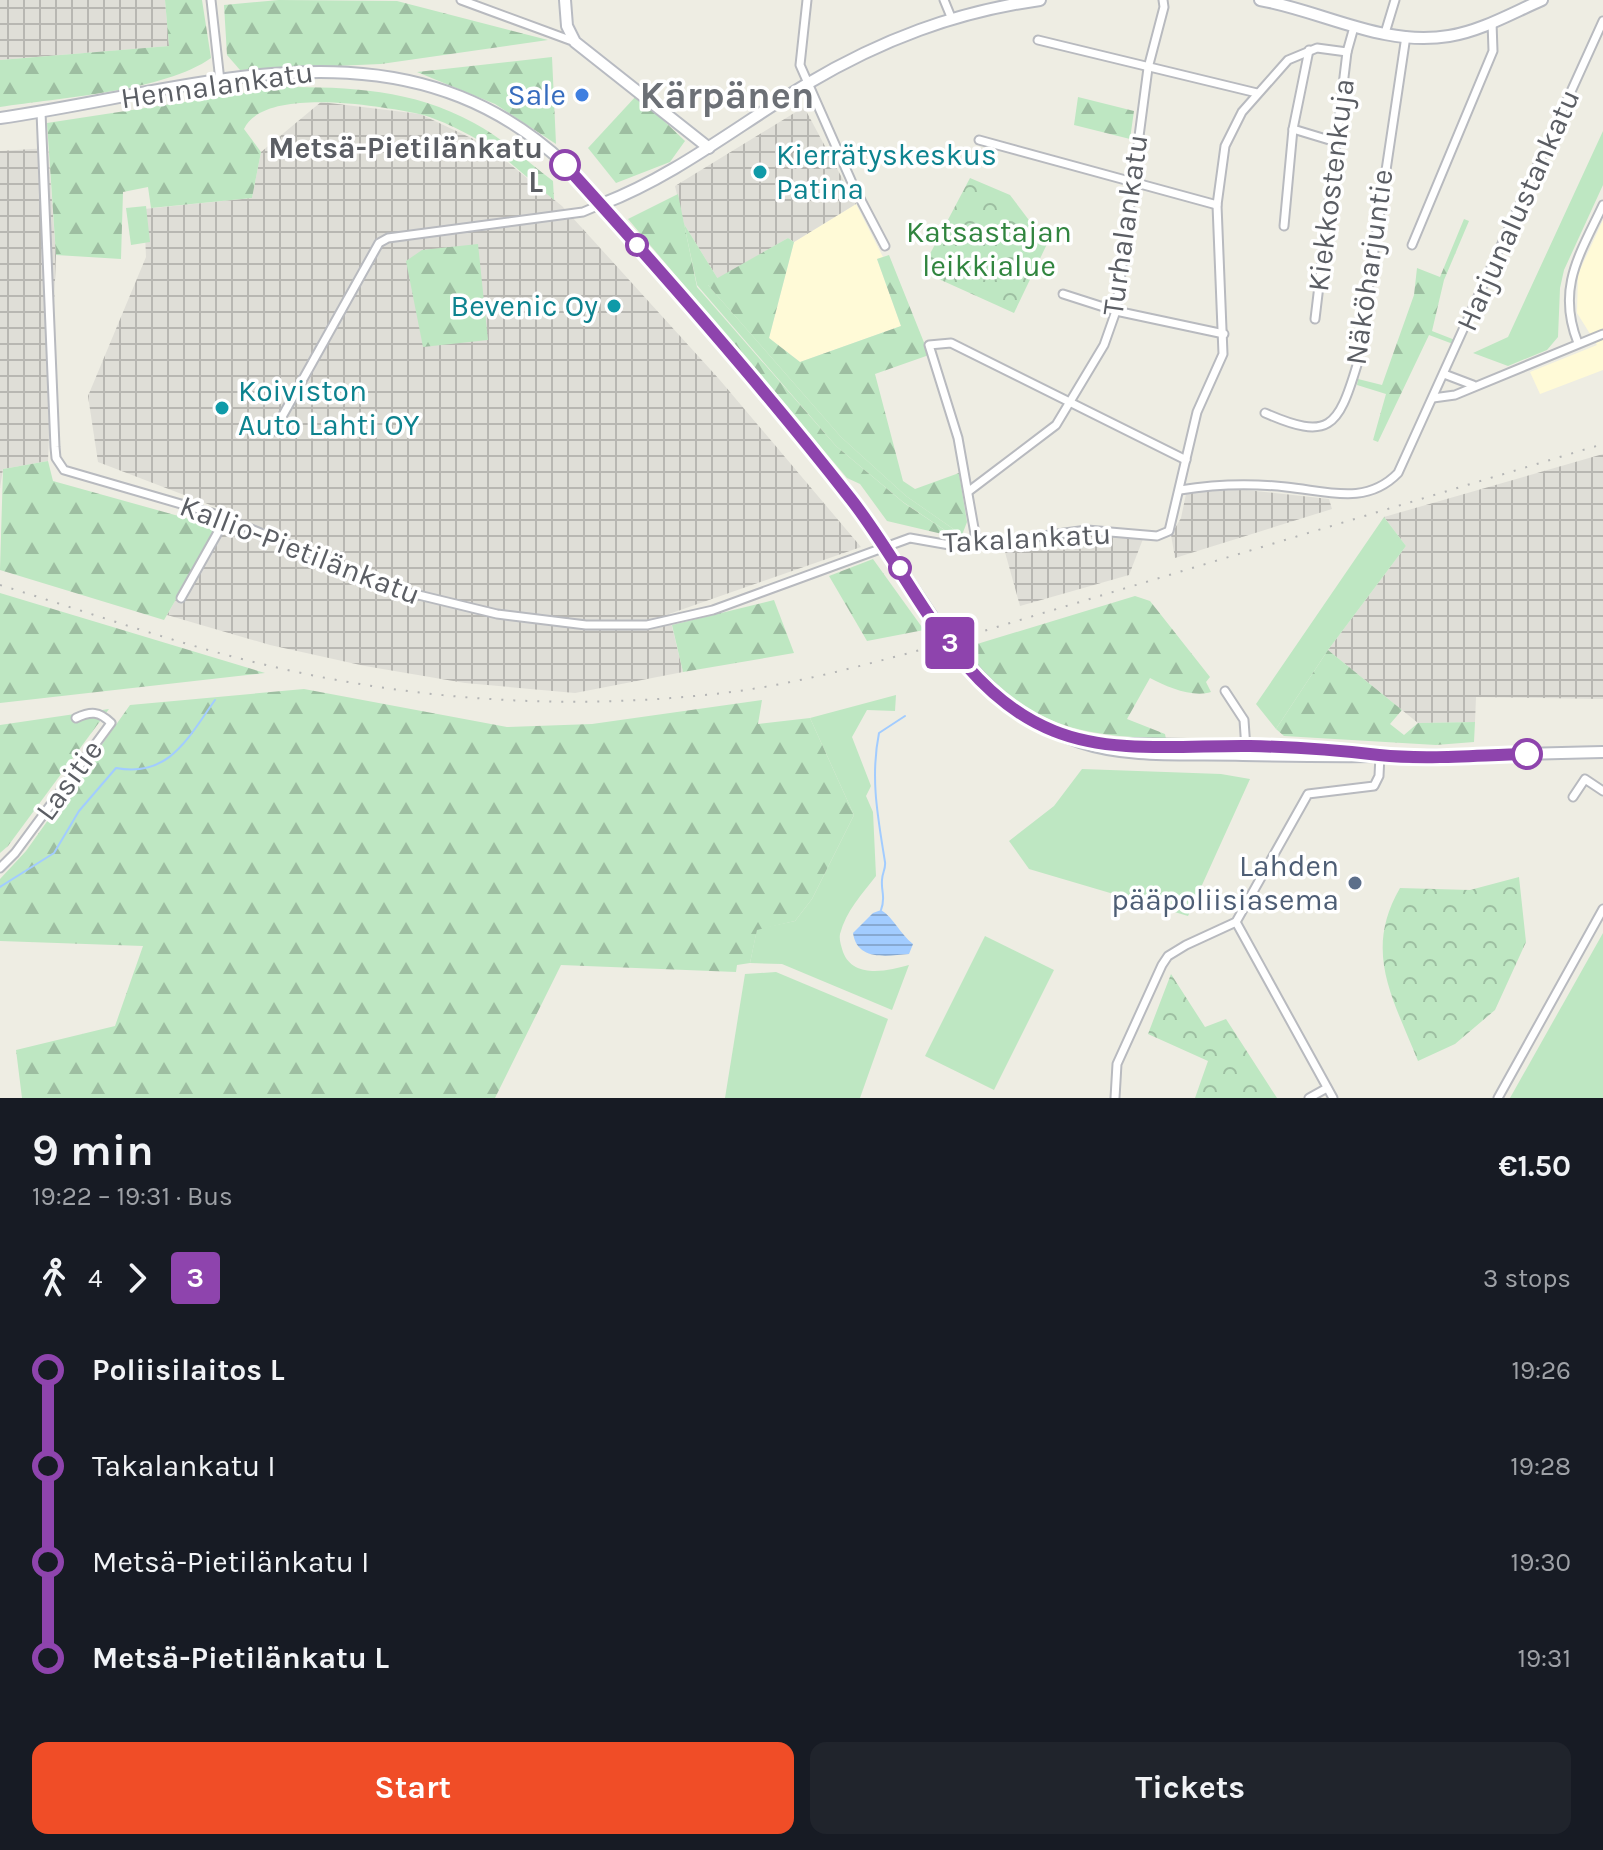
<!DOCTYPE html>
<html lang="en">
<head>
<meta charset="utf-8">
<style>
  body { margin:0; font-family:Karla,sans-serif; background:#20242c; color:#f1f3f6; height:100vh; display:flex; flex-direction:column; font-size:30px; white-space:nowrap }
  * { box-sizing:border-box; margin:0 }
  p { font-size:26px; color:#9ea1a6 }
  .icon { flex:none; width:44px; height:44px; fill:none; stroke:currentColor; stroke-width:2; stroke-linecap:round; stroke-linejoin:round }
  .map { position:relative; height:1098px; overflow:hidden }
  .panel { display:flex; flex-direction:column; background:#171b24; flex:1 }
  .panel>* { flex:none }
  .badge { padding:0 16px; border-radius:6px; font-size:28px; line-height:52px }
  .map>.badge { position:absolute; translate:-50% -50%; box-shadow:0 0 0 4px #fff }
  .legs { display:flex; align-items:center; gap:12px; height:88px; padding:0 32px; font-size:26px }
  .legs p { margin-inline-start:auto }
  .headline { display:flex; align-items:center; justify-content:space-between; height:136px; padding:0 32px }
  h1 { font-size:44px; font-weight:700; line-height:60px }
  .cta { display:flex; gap:16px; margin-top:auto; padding:16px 32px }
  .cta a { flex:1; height:92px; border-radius:16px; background:#f04d27; color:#fff; font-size:32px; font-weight:700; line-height:92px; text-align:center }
  .cta a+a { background:#20242c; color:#f1f3f6 }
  ul { padding:0 32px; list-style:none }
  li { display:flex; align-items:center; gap:28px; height:96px; font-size:30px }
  li i { display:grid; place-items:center; width:12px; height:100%; margin:0 10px; background:currentColor }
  li i::after { content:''; width:20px; height:20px; margin:-10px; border:6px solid; border-radius:50%; background:#171b24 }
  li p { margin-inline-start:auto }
  li:first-child i { background:linear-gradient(#0000 50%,currentColor 0) }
  li:last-child i { background:linear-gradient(currentColor 50%,#0000 0) }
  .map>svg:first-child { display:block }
</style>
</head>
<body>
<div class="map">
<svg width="1603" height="1098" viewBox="0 0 1603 1098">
  <defs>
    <pattern id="industrial-grid" width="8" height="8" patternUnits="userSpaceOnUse" patternTransform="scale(2)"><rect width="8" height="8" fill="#dfded7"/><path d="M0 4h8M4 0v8" fill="none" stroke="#b8b7b2"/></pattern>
    <pattern id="forest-firs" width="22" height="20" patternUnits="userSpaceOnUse" patternTransform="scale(2)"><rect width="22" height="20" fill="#bee7c2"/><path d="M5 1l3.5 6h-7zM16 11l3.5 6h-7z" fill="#9dbea1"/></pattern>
    <pattern id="park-crowns" width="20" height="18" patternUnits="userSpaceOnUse" patternTransform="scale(2)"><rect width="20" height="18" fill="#bee7c2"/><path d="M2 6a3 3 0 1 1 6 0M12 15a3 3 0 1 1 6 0" fill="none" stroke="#9dbea1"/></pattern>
    <pattern id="water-rules" width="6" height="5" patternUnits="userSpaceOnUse" patternTransform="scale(2)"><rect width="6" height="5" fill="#a2ccff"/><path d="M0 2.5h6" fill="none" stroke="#87a9d2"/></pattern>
  </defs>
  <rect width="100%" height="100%" fill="#eeede3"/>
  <g fill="#fffad7">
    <path d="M 856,204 L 883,257 L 877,259 L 901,326 L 800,362 L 769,338 L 794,242 Z"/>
    <path d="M 1603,220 L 1603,370 L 1540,394 L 1530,372 L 1597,345 L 1577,313 L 1578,274 Z"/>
  </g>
  <g fill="url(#industrial-grid)">
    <path d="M 0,0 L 165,0 L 169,46 L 0,60 Z"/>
    <path d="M 321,102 L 420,114 L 486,145 L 562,206 L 719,379 L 861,547 L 669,614 L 683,672 L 575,693 L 465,683 L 365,666 L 270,645 L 167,615 L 226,511 L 98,462 L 88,396 L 146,257 L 144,209 L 252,198 L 261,152 Z"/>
    <path d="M 804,107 L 856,204 L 794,242 L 788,238 L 718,279 L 684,224 L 675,186 Z"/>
    <path d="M 48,148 L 56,255 L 48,461 L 3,469 L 0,488 L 0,151 Z"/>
    <path d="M 1603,454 L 1603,699 L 1476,697 L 1475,722 L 1418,723 L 1328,650 L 1406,546 L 1384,517 Z"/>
    <path d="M 1218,487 L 1329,499 L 1332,509 L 1175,558 L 1171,535 L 1181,518 L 1186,494 Z"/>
    <path d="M 1086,534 L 1143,539 L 1129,575 L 1020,606 L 1003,545 Z"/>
  </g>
  <g fill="#bee7c2">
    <path d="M 1603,131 L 1603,185 L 1564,270 L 1560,288 L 1558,337 L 1547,350 L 1508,366 L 1473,353 L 1508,337 Z"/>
    <path d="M 146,206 L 150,242 L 131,245 L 126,208 Z"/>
    <path d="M 684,224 L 718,279 L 708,285 L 841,437 L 906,496 L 962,535 L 955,537 L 903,502 L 836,446 L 697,285 Z"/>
    <path d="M 1384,517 L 1406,546 L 1328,650 L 1276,729 L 1256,704 Z"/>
    <path d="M 896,695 L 895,711 L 867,710 L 852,737 L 871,786 L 866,796 L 873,812 L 876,876 C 862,894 846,911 840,934 C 839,940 841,945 843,952 C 853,979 888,971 909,965 L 892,1010 L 782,964 L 750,963 L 757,929 L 795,921 L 812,899 L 854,815 L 810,718 Z"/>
    <path d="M 1082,769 L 1221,774 L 1250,779 L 1188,916 L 1029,869 L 1009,841 L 1054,806 Z"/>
    <path d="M 1603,933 L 1603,1098 L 1510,1098 Z"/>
    <path d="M 985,936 L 1054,970 L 994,1090 L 925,1056 Z"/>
    <path d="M 776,972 L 888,1019 L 860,1098 L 725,1098 L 745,974 Z"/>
  </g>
  <g fill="url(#forest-firs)">
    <path d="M 165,0 L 202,0 L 211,58 C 165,91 58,98 0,107 L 0,60 L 169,46 Z"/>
    <path d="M 279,0 L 397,1 L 548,40 L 381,64 L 240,70 L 227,55 L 224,5 Z"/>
    <path d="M 552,57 L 556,144 L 495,104 L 417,72 Z"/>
    <path d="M 282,87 C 350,87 412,89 474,123 C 502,138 528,162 553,181 L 554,200 C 532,182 510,161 487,145 C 469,134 440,119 419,114 C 380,106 264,86 244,129 L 261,152 L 252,198 L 151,208 L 148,187 L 123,192 L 121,259 L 56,255 L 47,123 Z"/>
    <path d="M 637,95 L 685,141 L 670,162 L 616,183 L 588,148 Z"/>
    <path d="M 1078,97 L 1134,111 L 1130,139 L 1074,125 Z"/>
    <path d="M 678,194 L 697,287 L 836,446 L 904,503 L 955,537 L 887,521 L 860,484 L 847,478 L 628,219 Z"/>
    <path d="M 1464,219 L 1469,221 L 1444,280 L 1432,331 L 1455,340 L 1453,344 L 1429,335 L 1378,442 L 1373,440 L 1386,394 L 1357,385 L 1358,379 L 1382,385 L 1414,295 L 1417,268 L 1440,277 Z"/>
    <path d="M 788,238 L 794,242 L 769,338 L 800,362 L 901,326 L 877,259 L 889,255 L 929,355 L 875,374 L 903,481 L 915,489 L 959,473 L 967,522 L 962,535 L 906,496 L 841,437 L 707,284 Z"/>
    <path d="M 478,244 L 488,340 L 423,347 L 406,261 L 422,250 Z"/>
    <path d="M 48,461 L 53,481 L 218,527 L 164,620 L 0,570 L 3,469 Z"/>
    <path d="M 873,559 L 924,630 L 867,641 L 829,576 Z"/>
    <path d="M 0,593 L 265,673 L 0,703 Z"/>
    <path d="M 1135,596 L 1150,601 L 1210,677 L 1206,682 L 1211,692 C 1193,698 1167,687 1150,678 L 1127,719 L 1165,734 L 1166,739 C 1070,735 1029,725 965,651 L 977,644 Z"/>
    <path d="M 774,600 L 794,653 L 683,672 L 672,625 Z"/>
    <path d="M 1328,650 L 1402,710 L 1390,724 L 1404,735 L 1418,723 L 1475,722 L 1474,742 L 1436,745 L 1284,736 L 1276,729 Z"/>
    <path d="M 304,689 L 507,727 L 592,724 L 762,700 L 758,724 L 810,718 L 854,815 L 812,899 L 795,921 L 757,930 L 750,963 L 737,965 L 736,972 L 561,965 L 495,1098 L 22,1098 L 16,1050 L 115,1026 L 143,946 L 0,941 L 0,879 L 26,851 L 130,705 Z"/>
    <path d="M 109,709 L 8,846 L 0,853 L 0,725 Z"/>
  </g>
  <g fill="url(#park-crowns)">
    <path d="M 970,178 L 1010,195 L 1047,244 L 1014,313 L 921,271 Z"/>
    <path d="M 1519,877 L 1526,942 L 1495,1010 L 1455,1044 L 1418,1061 C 1393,998 1363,952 1400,888 L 1470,890 Z"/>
    <path d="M 1171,974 L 1205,1027 L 1226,1019 L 1277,1098 L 1195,1098 L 1208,1061 L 1148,1034 Z"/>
  </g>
  <path fill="url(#water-rules)" d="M 881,910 C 894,918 900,934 913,944 L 909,954 C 886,956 857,961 853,933 L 873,913 Z"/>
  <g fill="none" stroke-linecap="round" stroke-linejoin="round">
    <g stroke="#a2ccff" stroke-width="2">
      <path d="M 0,887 L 54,853 L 79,811 L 116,768 C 169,778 188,738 215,700"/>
      <path d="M 881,910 C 886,897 881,893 882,880 C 882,873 886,869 885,862 C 878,818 870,778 879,733 L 905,716"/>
    </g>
    <defs>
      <g id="street">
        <path d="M 211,0 L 220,81"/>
        <path d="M 461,0 L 575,42"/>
        <path d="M 807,0 L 800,65 L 853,185 L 885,246"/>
        <path d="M 944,0 L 951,17"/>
        <path d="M 1385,33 L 1395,0"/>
        <path d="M 1038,40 L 1257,93"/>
        <path d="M 41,112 L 55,447 L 56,458 L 64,470 L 212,513 L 402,591 L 497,614 L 586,625 L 647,625 L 713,610 L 910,538 L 961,547 L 1087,530 L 1157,536 L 1169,531 L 1197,412 L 1223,354 L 1217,205 L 1225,146 L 1242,112 L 1288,60 L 1317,48 L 1347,52 L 1354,27"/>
        <path d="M 1293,129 L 1336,142"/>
        <path d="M 979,140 L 1217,205"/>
        <path d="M 1284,226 L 1293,129 L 1309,50"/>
        <path d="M 1412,245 L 1493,51 L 1492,22"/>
        <path d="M 1063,294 L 1116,311 L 1224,334"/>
        <path d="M 1315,319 L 1347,52"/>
        <path d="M 1578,343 C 1556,288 1580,254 1603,205"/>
        <path d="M 1444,374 L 1473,385"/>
        <path d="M 1433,398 L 1455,395 L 1603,334"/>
        <path d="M 1265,413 C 1329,441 1338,428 1357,365 L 1406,36"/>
        <path d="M 274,431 L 379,243 L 388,238 L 583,212 L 602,204"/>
        <path d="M 1180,490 C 1216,484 1250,483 1286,487 C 1327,491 1366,506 1398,473 L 1603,21"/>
        <path d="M 969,491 L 1056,425 L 1104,345 L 1116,311 L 1148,68 L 1164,7 L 1163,0"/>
        <path d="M 977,545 L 958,438 L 929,345 L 951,343 L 1186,460"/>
        <path d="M 181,598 L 226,518"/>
        <path d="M 1225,691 L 1244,720 L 1246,749"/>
        <path d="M 1573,797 L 1585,779 L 1603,791"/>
        <path d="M 0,868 L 15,853 L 111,723 C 99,711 91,711 76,718"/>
        <path d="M 1236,922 L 1333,1098"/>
        <path d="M 1115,1098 L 1117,1064 L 1162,965 L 1168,956 L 1186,945 L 1236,922 L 1308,794 L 1374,786 L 1379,776 L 1380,755"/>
        <path d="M 1309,1098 L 1327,1088"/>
        <path d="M 1498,1098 L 1603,909"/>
      </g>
      <g id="secondary">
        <path d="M 565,0 L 567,26 L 575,42 L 709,148"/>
        <path d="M 1260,0 C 1323,11 1383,47 1449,36 C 1481,31 1512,13 1542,0"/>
        <path d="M 0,118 C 197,90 400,9 566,165 C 662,273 755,382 847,494 C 920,582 961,703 1080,742 C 1130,759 1190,753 1243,755 C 1363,758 1483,755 1603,752"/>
        <path d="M 602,204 C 677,175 738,125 807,84 C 881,40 955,12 1040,0"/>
        <path d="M 1131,744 L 1307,747 L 1362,752"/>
      </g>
    </defs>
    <use href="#street" stroke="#b8babf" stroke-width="11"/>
    <use href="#secondary" stroke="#b8bbc2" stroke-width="14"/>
    <use href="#street" stroke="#fff" stroke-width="7"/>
    <use href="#secondary" stroke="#fff" stroke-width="10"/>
    <path stroke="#b4b5b5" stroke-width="2" stroke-dasharray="2 10" stroke-linecap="butt" d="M 0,585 C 88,612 177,644 266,665 C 416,701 570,711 723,693 C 791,685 857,667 924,649 L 1603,444"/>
  </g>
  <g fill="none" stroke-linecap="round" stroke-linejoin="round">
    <defs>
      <path id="line-1" d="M 565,165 C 663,273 760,383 850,498 C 912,576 955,692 1054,731 C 1113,755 1188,745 1250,746 C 1294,747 1336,750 1379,755 C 1427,760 1479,755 1527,754"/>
    </defs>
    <use href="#line-1" stroke="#fff" stroke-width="18"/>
    <use href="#line-1" stroke="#8e44ad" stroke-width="12"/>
  </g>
  <circle fill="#3f7fe0" stroke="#fff" stroke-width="3" cx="582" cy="95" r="8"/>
  <g fill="#fff" stroke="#8e44ad" stroke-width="4">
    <circle cx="565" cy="165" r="14"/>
    <circle cx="637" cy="245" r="10"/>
    <circle cx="900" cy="568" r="10"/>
    <circle cx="1527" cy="754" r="14"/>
  </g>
  <g fill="#0f9aa8" stroke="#fff" stroke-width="3">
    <circle cx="760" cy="172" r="8"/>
    <circle cx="614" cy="306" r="8"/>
    <circle cx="222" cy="408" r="8"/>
  </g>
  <circle fill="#5c6f8a" stroke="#fff" stroke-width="3" cx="1355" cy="883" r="8"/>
  <g text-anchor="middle" stroke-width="7" stroke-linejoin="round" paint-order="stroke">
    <g font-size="30" fill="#5b5e64" stroke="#fff">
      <text transform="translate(217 85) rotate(-8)" y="10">Hennalankatu</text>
      <text transform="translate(1331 185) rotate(-83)" y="10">Kiekkostenkuja</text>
      <text transform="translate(1518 210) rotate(-66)" y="10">Harjunalustankatu</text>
      <text transform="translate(1125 225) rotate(-82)" y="10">Turhalankatu</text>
      <text transform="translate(1369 267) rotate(-82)" y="10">Näköharjuntie</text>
      <text transform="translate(1027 538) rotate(-3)" y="10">Takalankatu</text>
      <text transform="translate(300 550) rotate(21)" y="10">Kallio-Pietilänkatu</text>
      <text transform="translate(69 780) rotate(-54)" y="10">Lasitie</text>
    </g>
    <g font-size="30" fill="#366cbe" stroke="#fff" text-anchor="end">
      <text x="566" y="105">Sale</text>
    </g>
    <g font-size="30" font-weight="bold" fill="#5b5e64" stroke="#fff" text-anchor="end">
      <text x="543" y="158">Metsä-Pietilänkatu<tspan x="543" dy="34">L</tspan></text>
    </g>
    <g font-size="30" fill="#0d838f" stroke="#fff" text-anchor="start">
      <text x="776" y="165">Kierrätyskeskus<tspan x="776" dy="34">Patina</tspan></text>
      <text x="598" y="316" text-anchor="end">Bevenic Oy</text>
      <text x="238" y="401">Koiviston<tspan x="238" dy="34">Auto Lahti OY</tspan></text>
    </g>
    <g font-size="30" fill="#31853f" stroke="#fff">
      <text x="989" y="242">Katsastajan<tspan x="989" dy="34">leikkialue</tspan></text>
    </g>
    <g font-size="30" fill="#4e5e75" stroke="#fff" text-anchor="end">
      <text x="1339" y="876">Lahden<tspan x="1339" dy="34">pääpoliisiasema</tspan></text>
    </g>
    <g font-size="38" font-weight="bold" fill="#6c7076" stroke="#fff">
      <text x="727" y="108">Kärpänen</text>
    </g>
  </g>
</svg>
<b class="badge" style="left:950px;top:643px;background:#8e44ad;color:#fff">3</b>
</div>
<section class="panel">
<div class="headline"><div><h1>9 min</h1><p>19:22 – 19:31 · Bus</p></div><b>€1.50</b></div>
<div class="legs"><svg class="icon" aria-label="walk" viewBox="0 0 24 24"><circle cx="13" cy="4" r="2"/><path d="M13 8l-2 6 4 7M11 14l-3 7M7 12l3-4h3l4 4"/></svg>4<svg class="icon" aria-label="forward" viewBox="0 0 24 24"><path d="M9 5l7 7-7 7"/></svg><b class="badge" style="background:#8e44ad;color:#fff">3</b><p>3 stops</p></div>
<ul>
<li><i style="color:#8e44ad"></i><b>Poliisilaitos L</b><p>19:26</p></li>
<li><i style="color:#8e44ad"></i><span>Takalankatu I</span><p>19:28</p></li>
<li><i style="color:#8e44ad"></i><span>Metsä-Pietilänkatu I</span><p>19:30</p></li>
<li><i style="color:#8e44ad"></i><b>Metsä-Pietilänkatu L</b><p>19:31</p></li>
</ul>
<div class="cta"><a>Start</a><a>Tickets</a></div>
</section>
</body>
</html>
